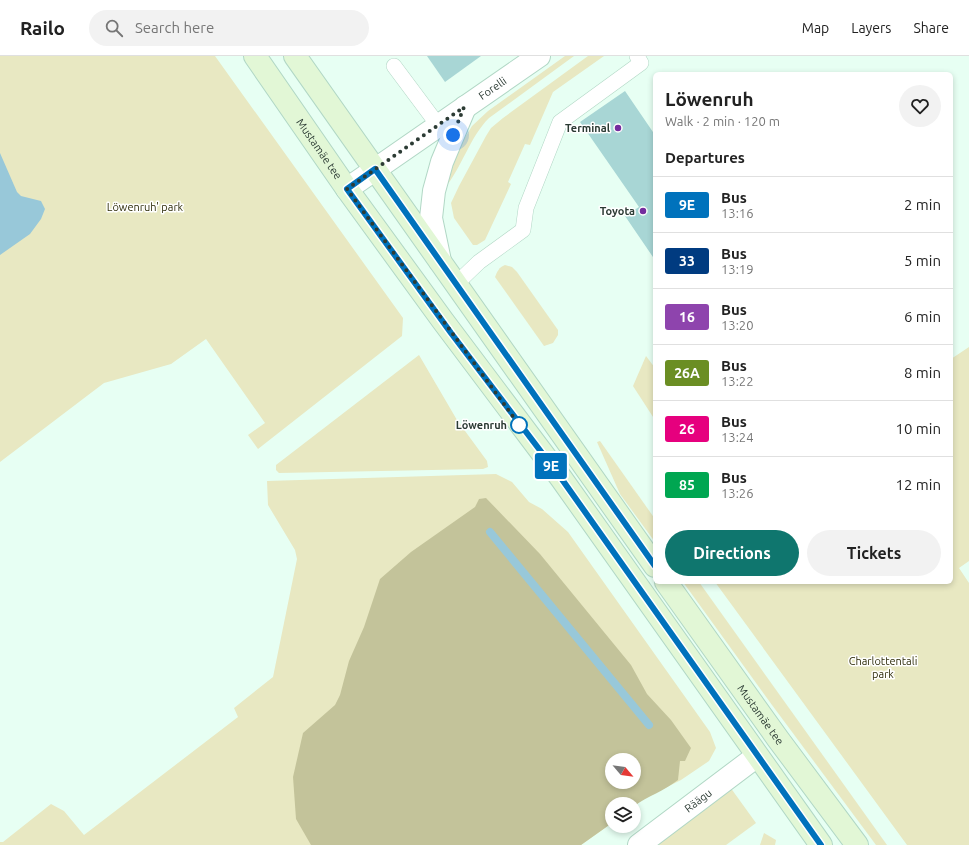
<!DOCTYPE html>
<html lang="en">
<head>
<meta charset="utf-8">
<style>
  body { margin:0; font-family:Ubuntu,sans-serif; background:#f2f2f2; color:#222; height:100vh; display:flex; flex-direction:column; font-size:15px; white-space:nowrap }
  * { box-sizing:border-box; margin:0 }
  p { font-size:13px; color:#767676 }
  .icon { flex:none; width:22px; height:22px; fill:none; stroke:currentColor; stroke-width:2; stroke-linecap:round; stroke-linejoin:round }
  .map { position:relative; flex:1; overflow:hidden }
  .sheet { position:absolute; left:653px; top:16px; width:300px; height:512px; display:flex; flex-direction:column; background:#fff; border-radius:6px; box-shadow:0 2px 6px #0003 }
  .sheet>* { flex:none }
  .badge { padding:0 8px; border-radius:3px; font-size:14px; line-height:26px }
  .needle { width:26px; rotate:119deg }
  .controls { position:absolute; left:605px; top:697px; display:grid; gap:8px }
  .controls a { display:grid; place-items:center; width:36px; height:36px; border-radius:50%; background:#fff; box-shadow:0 2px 6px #0003; font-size:20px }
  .you { position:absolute; width:20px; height:20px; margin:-10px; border:3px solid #fff; border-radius:50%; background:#1a73e8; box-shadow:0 0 0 6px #1a73e833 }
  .map>.badge { position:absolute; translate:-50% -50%; box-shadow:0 0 0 2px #fff }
  h2 { padding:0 12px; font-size:15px; line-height:36px }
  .round { display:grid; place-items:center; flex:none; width:42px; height:42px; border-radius:21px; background:#f2f2f2 }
  .overview { display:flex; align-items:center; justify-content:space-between; height:68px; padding:0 12px }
  h1 { font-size:19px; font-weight:700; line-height:30px }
  .action { display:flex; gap:8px; margin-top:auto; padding:8px 12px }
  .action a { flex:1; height:46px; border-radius:24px; background:#0f766e; color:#fff; font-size:16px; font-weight:700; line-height:46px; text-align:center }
  .action a+a { background:#f2f2f2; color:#222 }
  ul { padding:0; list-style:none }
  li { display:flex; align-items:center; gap:12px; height:56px; padding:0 12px; border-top:1px solid #e0e0e0 }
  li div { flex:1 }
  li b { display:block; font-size:15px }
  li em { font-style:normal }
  li .badge { min-width:44px; font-weight:700; text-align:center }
  header { display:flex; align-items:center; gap:24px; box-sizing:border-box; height:56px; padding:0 20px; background:#fff; border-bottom:1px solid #e0e0e0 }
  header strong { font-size:19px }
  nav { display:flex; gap:22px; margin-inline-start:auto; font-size:14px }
  .search { width:280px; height:36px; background:#f2f2f2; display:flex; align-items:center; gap:10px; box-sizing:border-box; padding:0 14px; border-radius:22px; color:#767676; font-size:15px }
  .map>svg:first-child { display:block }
</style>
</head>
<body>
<header>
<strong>Railo</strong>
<div class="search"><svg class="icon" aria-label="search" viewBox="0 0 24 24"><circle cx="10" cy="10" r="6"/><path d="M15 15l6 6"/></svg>Search here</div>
<nav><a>Map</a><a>Layers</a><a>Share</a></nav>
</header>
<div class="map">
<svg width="969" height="789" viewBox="0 0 969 789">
  <rect width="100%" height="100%" fill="#e7fff3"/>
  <g fill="#e8e8c2" fill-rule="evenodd">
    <path d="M 0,0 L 215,0 L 403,262 L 402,280 L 258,393 L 248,379 L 265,367 L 206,283 L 171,308 L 104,327 L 0,406 Z"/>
    <path d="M 565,0 L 574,0 L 489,62 C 469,82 462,112 444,133 L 446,124 L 461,88 L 472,70 L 488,55 Z"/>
    <path d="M 588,0 L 604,0 L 553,36 L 530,89 L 525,88 L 508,126 L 511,128 L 485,184 L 477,189 L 473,189 L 454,162 L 451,147 L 459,130 L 486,80 L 491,72 L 503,62 Z"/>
    <path d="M 505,209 L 512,211 L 517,216 L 558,274 L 558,279 L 553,287 L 544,290 L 495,221 C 497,216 499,211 505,209 Z"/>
    <path d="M 969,291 L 969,505 L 959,512 L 969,527 L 969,789 L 907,789 L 715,526 L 951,526 L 951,303 Z"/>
    <path d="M 419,299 L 457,364 L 487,405 L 488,411 L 483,413 L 279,417 L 276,414 L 276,409 Z"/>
    <path d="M 646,300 L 655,312 L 655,364 L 633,330 Z"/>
    <path d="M 600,385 L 655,463 L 655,486 L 620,438 L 597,386 Z"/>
    <path d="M 496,418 L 512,426 L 529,446 L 542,453 L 568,476 L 710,676 L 716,692 L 709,705 L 681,724 L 645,742 L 634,750 L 634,748 L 612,748 L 612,767 L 581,789 L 0,789 L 0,786 L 3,786 L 51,748 L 64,755 L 84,779 L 238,661 L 234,652 L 273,621 L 297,503 L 295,494 L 268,449 L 267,425 ZM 612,704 L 634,704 L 634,726 L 612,726 Z"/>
    <path d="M 683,526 L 699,526 L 887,789 L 876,789 L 772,649 Z"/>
    <path d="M 730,731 L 756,767 L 726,789 L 655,789 Z"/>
    <path d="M 764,777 L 776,784 L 775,789 L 760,789 Z"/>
  </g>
  <path fill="#c3c39a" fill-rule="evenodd" d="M 486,442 L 540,498 L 631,609 L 647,638 L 671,664 L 691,692 L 685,705 L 680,705 L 678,724 C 664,735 648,740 634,750 L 634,748 L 612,748 L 612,767 L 581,789 L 311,789 L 296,763 L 293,721 L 303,677 L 335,649 L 340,639 L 349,605 L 364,571 L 380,523 L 411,496 L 475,451 L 479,443 ZM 612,704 L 634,704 L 634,726 L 612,726 Z"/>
  <path fill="#98c8d9" d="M 0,97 L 17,136 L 21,140 L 41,145 L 45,153 L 41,163 L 30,178 L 0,199 Z"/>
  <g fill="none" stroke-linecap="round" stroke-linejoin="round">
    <path stroke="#98c8d9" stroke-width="8" d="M 490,476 L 649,669"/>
  </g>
  <g fill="#a8d6d5">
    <path d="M 427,0 L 481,0 L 445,26 Z"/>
    <path d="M 625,35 L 655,79 L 655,204 L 625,160 L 639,151 L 580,66 Z"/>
  </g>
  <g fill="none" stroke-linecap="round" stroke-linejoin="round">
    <defs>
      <g id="lane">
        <path d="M 394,10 L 438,69"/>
        <path d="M 456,228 L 479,206 L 523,174 L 526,152 L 560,66 L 641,7 L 637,0"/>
      </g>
      <g id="street">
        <path id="s1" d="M 347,133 L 539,0"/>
        <path d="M 440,205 L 431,162 L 434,135 L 442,106 L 465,51"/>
        <path id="s2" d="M 639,789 L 757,700"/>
      </g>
      <g id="secondary">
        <path id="s3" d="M 255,0 L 347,133 L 443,265 L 561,422 L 821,789"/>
        <path d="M 295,0 L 655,510"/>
        <path id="s4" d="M 666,526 L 778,683 L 857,789"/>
      </g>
    </defs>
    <use href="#lane" stroke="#b1d7c5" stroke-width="16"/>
    <use href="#street" stroke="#b1d7c5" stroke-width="24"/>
    <use href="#secondary" stroke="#b1d7c5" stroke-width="24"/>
    <use href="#lane" stroke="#fff" stroke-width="15"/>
    <use href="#street" stroke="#fff" stroke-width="22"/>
    <use href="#secondary" stroke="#e2f7d6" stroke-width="22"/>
  </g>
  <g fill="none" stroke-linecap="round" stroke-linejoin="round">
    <defs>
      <path id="line" d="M 655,510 L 375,113 L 347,133 L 451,277 L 561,422 L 821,789"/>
    </defs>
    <use href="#line" stroke="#fff" stroke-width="9"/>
    <use href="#line" stroke="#0072bc" stroke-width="6"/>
    <path stroke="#2c3b34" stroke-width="4" stroke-dasharray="0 7.2" d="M 453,79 L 464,51 L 347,133 L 520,370 L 519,369"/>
  </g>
  <g fill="#742b9e" stroke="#fff" stroke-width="1.5">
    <circle cx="618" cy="72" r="4"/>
    <circle cx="643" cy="155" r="4"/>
  </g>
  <circle fill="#fff" stroke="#0072bc" stroke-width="2" cx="519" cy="369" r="8"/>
  <g text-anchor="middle" stroke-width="3" stroke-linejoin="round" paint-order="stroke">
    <g font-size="11" fill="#2c3b34" stroke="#fff">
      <text dy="4" stroke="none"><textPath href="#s1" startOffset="177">Forelli</textPath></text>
      <text dy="4" stroke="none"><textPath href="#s3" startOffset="113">Mustamäe tee</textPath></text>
      <text dy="4" stroke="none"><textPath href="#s4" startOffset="163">Mustamäe tee</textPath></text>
      <text dy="4" stroke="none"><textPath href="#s2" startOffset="74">Räägu</textPath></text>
    </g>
    <g font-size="11" font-weight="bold" fill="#2c3b34" stroke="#fff" text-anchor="end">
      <text x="610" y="76">Terminal</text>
      <text x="635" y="159">Toyota</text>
    </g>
    <g font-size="11" fill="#2f2d0b" stroke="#fff">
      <text x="145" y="155">Löwenruh' park</text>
      <text x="883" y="609">Charlottentali<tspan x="883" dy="13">park</tspan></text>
    </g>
    <g font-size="11" font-weight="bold" fill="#2c3b34" stroke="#fff" text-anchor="end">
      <text x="507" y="373">Löwenruh</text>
    </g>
  </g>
</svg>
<div class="controls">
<a><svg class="needle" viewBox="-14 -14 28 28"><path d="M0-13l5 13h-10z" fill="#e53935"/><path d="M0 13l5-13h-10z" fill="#767676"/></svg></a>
<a><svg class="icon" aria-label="layers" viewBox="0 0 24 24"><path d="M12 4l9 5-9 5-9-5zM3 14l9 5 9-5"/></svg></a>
</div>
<div class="you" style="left:453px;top:79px"></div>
<b class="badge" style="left:551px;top:410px;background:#0072bc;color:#fff">9E</b>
<section class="sheet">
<div class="overview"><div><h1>Löwenruh</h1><p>Walk · 2 min · 120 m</p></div><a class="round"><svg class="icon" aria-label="heart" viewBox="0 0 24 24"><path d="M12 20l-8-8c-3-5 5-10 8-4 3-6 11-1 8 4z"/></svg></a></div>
<h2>Departures</h2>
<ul>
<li><span class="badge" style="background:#0072bc;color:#fff">9E</span><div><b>Bus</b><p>13:16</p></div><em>2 min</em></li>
<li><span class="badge" style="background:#003b80;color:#fff">33</span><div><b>Bus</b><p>13:19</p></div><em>5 min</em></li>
<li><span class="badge" style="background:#8e44ad;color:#fff">16</span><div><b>Bus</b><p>13:20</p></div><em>6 min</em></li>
<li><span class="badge" style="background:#6b8e23;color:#fff">26A</span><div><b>Bus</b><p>13:22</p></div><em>8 min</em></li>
<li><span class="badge" style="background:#e6007e;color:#fff">26</span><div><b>Bus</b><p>13:24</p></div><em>10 min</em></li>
<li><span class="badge" style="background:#00a651;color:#fff">85</span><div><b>Bus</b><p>13:26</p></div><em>12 min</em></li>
</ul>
<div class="action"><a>Directions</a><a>Tickets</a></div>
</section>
</div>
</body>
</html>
